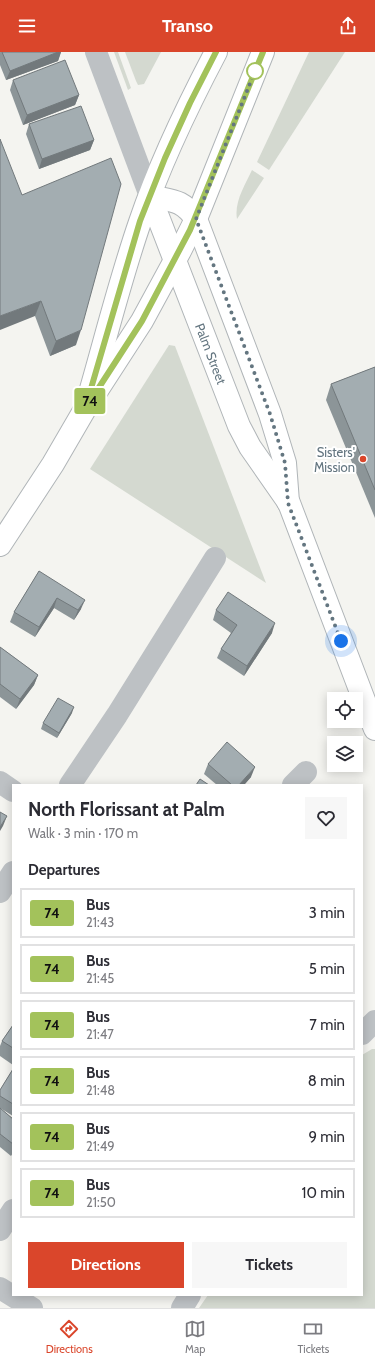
<!DOCTYPE html>
<html lang="en">
<head>
<meta charset="utf-8">
<style>
  body { margin:0; font-family:Cabin,sans-serif; background:#f7f7f7; color:#2b2b33; height:100vh; display:flex; flex-direction:column; font-size:15px; white-space:nowrap }
  * { box-sizing:border-box; margin:0 }
  p { font-size:13px; color:#7c7c81 }
  .icon { flex:none; width:22px; height:22px; fill:none; stroke:currentColor; stroke-width:2; stroke-linecap:round; stroke-linejoin:round }
  .map { position:relative; flex:1; overflow:hidden }
  .side { position:absolute; left:12px; top:732px; width:351px; height:512px; display:flex; flex-direction:column; background:#fff; border-radius:0px; box-shadow:0 2px 10px #0003 }
  .side>* { flex:none }
  .badge { padding:0 8px; border-radius:3px; font-size:14px; line-height:26px }
  .tools { position:absolute; left:327px; top:640px; display:grid; gap:8px }
  .tools a { display:grid; place-items:center; width:36px; height:36px; border-radius:0px; background:#fff; box-shadow:0 2px 10px #0003; font-size:20px }
  .you { position:absolute; width:20px; height:20px; margin:-10px; border:3px solid #fff; border-radius:50%; background:#1a73e8; box-shadow:0 0 0 6px #1a73e833 }
  .map>.badge { position:absolute; translate:-50% -50%; box-shadow:0 0 0 2px #fff }
  h2 { padding:0 16px; font-size:15px; line-height:36px }
  .round { display:grid; place-items:center; flex:none; width:42px; height:42px; border-radius:0px; background:#f7f7f7 }
  .head { display:flex; align-items:center; justify-content:space-between; height:68px; padding:0 16px }
  h1 { font-size:19px; font-weight:700; line-height:30px }
  .button { display:flex; gap:8px; margin-top:auto; padding:8px 16px }
  .button a { flex:1; height:46px; border-radius:0px; background:#da462b; color:#fff; font-size:16px; font-weight:700; line-height:46px; text-align:center }
  .button a+a { background:#f7f7f7; color:#2b2b33 }
  ul { padding:0; list-style:none }
  li { display:flex; align-items:center; gap:12px; height:50px; margin:0 8px 6px; padding:0 8px; border:2px solid #e1e1e2; border-radius:0px }
  li div { flex:1 }
  li b { display:block; font-size:15px }
  li em { font-style:normal }
  li .badge { min-width:44px; font-weight:700; text-align:center }
  header { display:flex; justify-content:space-between; align-items:center; height:52px; padding:0 16px; background:#da462b; color:#fff; font-size:18px; font-weight:700 }
  .dock { display:flex; justify-content:space-around; align-items:center; height:56px; border-top:1px solid #e1e1e2; background:#fff; font-size:11px; color:#7c7c81 }
  .dock a { display:grid; justify-items:center; gap:2px }
  .dock .current { color:#da462b }
  .map>svg:first-child { display:block }
</style>
</head>
<body>
<header><svg class="icon" aria-label="menu" viewBox="0 0 24 24"><path d="M4 6h16M4 12h16M4 18h16"/></svg>Transo<svg class="icon" aria-label="share" viewBox="0 0 24 24"><path d="M12 15V3M7 8l5-5 5 5M5 13v7h14v-7"/></svg></header>
<div class="map">
<svg width="375" height="1256" viewBox="0 0 375 1256">
  <rect width="100%" height="100%" fill="#f4f4f0"/>
  <g fill="#d4d9d0">
    <path d="M 114,0 L 118,0 L 131,36 L 128,38 Z"/>
    <path d="M 125,0 L 161,0 L 144,32 L 138,33 L 136,29 Z"/>
    <path d="M 309,0 L 345,0 L 269,118 L 257,110 Z"/>
    <path d="M 252,118 L 264,126 L 237,167 C 234,150 245,133 252,118 Z"/>
    <path d="M 169,293 L 175,294 L 266,531 L 90,417 Z"/>
    <path d="M 372,997 L 375,997 L 375,1256 L 199,1256 L 208,1243 L 362,1243 L 362,1003 Z"/>
  </g>
  <g fill="none" stroke-linecap="round" stroke-linejoin="round">
    <defs>
      <g id="major">
        <path id="s1" d="M 150,144 L 239,374 L 250,395 L 289,451 L 375,677"/>
        <path d="M 150,144 C 172,149 182,147 196,167 L 270,362 L 285,411 L 288,450"/>
        <path d="M 91,337 C 107,281 121,225 140,170 C 160,111 187,55 216,0"/>
        <path d="M 0,493 L 53,412 L 85,357 L 142,269 L 180,199 L 196,167 L 263,0"/>
      </g>
    </defs>
    <use href="#major" stroke="#b0b5b8" stroke-width="24"/>
    <g stroke="#bdc1c4" stroke-width="22">
      <path d="M 96,0 L 150,144"/>
      <path d="M 0,730 L 13,739"/>
      <path d="M 70,733 L 117,663 L 215,506"/>
      <path d="M 293,733 L 306,720"/>
      <path d="M 0,840 L 13,820"/>
      <path d="M 362,982 L 375,969"/>
      <path d="M 0,1178 L 13,1158"/>
      <path d="M 0,1236 L 32,1256"/>
      <path d="M 182,1256 L 190,1243"/>
    </g>
    <use href="#major" stroke="#fff" stroke-width="22"/>
  </g>
  <g fill="#8c9598">
    <path d="M 0,0 L 61,0 L 58,9 L 6,28 L 0,13 Z"/>
    <path d="M 13,28 L 79,43 L 75,53 L 23,73 L 10,38 Z"/>
    <path d="M 29,72 L 94,88 L 90,98 L 39,117 L 26,82 Z"/>
    <path d="M 22,143 L 76,293 L 50,304 L 35,264 Z"/>
    <path d="M 375,315 L 375,466 L 326,348 L 331,332 Z"/>
    <path d="M 39,519 L 81,557 L 74,568 L 54,556 L 35,585 L 10,570 L 14,560 Z"/>
    <path d="M 216,558 L 272,581 L 244,624 L 217,606 L 221,597 L 231,581 L 213,568 Z"/>
    <path d="M 0,595 L 38,623 L 34,633 L 16,657 L 0,645 Z"/>
    <path d="M 72,661 L 57,686 L 41,677 L 43,671 Z"/>
    <path d="M 208,712 L 251,725 L 244,733 L 217,733 L 204,722 Z"/>
    <path d="M 13,973 L 13,1013 L 0,1004 L 0,994 L 2,989 Z"/>
    <path d="M 13,1017 L 13,1064 L 0,1056 L 0,1038 Z"/>
    <path d="M 0,1056 L 13,1067 L 13,1101 L 11,1104 L 0,1095 Z"/>
  </g>
  <g fill="#72797c">
    <path d="M 58,0 L 61,0 L 58,9 L 6,28 L 10,19 Z"/>
    <path d="M 79,43 L 75,53 L 23,73 L 27,63 Z"/>
    <path d="M 94,88 L 90,98 L 39,117 L 42,107 Z"/>
    <path d="M 41,249 L 35,264 L 0,278 L 0,264 Z"/>
    <path d="M 81,278 L 76,293 L 50,304 L 56,289 Z"/>
    <path d="M 57,546 L 54,556 L 35,585 L 39,575 Z"/>
    <path d="M 85,548 L 81,557 L 74,568 L 78,558 Z"/>
    <path d="M 275,571 L 272,581 L 244,624 L 247,614 Z"/>
    <path d="M 38,623 L 34,633 L 16,657 L 20,647 Z"/>
    <path d="M 74,655 L 72,661 L 57,686 L 59,681 Z"/>
    <path d="M 255,715 L 251,725 L 244,733 L 239,733 Z"/>
    <path d="M 7,764 L 3,774 L 0,779 L 0,775 Z"/>
  </g>
  <g fill="#a3adb1" stroke="#72797c">
    <path d="M 2,0 L 58,0 L 10,19 Z"/>
    <path d="M 65,8 L 79,43 L 27,63 L 13,28 Z"/>
    <path d="M 81,54 L 94,88 L 42,107 L 29,72 Z"/>
    <path d="M 0,87 L 22,143 L 111,106 L 121,132 L 81,278 L 56,289 L 41,249 L 0,264 Z"/>
    <path d="M 375,315 L 375,438 L 331,332 Z"/>
    <path d="M 39,519 L 85,548 L 78,558 L 57,546 L 39,575 L 14,560 Z"/>
    <path d="M 228,540 L 275,571 L 247,614 L 221,597 L 237,573 L 216,558 Z"/>
    <path d="M 0,595 L 38,623 L 20,647 L 0,632 Z"/>
    <path d="M 58,646 L 74,655 L 59,681 L 43,671 Z"/>
    <path d="M 227,690 L 255,715 L 239,733 L 232,733 L 208,712 Z"/>
    <path d="M 200,727 L 209,733 L 196,733 Z"/>
    <path d="M 0,760 L 7,764 L 0,775 Z"/>
    <path d="M 13,973 L 13,996 L 2,989 Z"/>
    <path d="M 13,1017 L 13,1052 L 0,1044 L 0,1038 Z"/>
    <path d="M 0,1056 L 13,1067 L 13,1092 L 0,1082 Z"/>
  </g>
  <g fill="none" stroke-linecap="round" stroke-linejoin="round">
    <defs>
      <path id="line" d="M 216,0 L 190,51 L 165,106 L 140,169 L 85,357 L 142,269 L 190,178 L 263,0"/>
    </defs>
    <use href="#line" stroke="#fff" stroke-width="9"/>
    <use href="#line" stroke="#a3c25b" stroke-width="6"/>
    <path stroke="#647680" stroke-width="4" stroke-dasharray="0 7.2" d="M 255,19 L 196,167 L 270,362 L 285,411 L 288,451 L 341,589"/>
  </g>
  <circle fill="#fff" stroke="#a3c25b" stroke-width="2" cx="255" cy="19" r="8"/>
  <circle fill="#da462b" stroke="#fff" stroke-width="1.5" cx="363" cy="407" r="4"/>
  <g text-anchor="middle" stroke-width="4" stroke-linejoin="round" paint-order="stroke">
    <g font-size="13" fill="#647680" stroke="#fff">
      <text dy="5" stroke="none"><textPath href="#s1" startOffset="169">Palm Street</textPath></text>
    </g>
    <g font-size="13" fill="#647680" stroke="#fff" text-anchor="end">
      <text x="355" y="405">Sisters'<tspan x="355" dy="15">Mission</tspan></text>
    </g>
  </g>
</svg>
<div class="tools">
<a><svg class="icon" aria-label="locate" viewBox="0 0 24 24"><circle cx="12" cy="12" r="6"/><path d="M12 2v4M12 18v4M2 12h4M18 12h4"/></svg></a>
<a><svg class="icon" aria-label="layers" viewBox="0 0 24 24"><path d="M12 4l9 5-9 5-9-5zM3 14l9 5 9-5"/></svg></a>
</div>
<div class="you" style="left:341px;top:589px"></div>
<b class="badge" style="left:90px;top:349px;background:#a3c25b;color:#111">74</b>
<section class="side">
<div class="head"><div><h1>North Florissant at Palm</h1><p>Walk · 3 min · 170 m</p></div><a class="round"><svg class="icon" aria-label="heart" viewBox="0 0 24 24"><path d="M12 20l-8-8c-3-5 5-10 8-4 3-6 11-1 8 4z"/></svg></a></div>
<h2>Departures</h2>
<ul>
<li><span class="badge" style="background:#a3c25b;color:#111">74</span><div><b>Bus</b><p>21:43</p></div><em>3 min</em></li>
<li><span class="badge" style="background:#a3c25b;color:#111">74</span><div><b>Bus</b><p>21:45</p></div><em>5 min</em></li>
<li><span class="badge" style="background:#a3c25b;color:#111">74</span><div><b>Bus</b><p>21:47</p></div><em>7 min</em></li>
<li><span class="badge" style="background:#a3c25b;color:#111">74</span><div><b>Bus</b><p>21:48</p></div><em>8 min</em></li>
<li><span class="badge" style="background:#a3c25b;color:#111">74</span><div><b>Bus</b><p>21:49</p></div><em>9 min</em></li>
<li><span class="badge" style="background:#a3c25b;color:#111">74</span><div><b>Bus</b><p>21:50</p></div><em>10 min</em></li>
</ul>
<div class="button"><a>Directions</a><a>Tickets</a></div>
</section>
</div>
<nav class="dock">
<a class="current"><svg class="icon" aria-label="directions" viewBox="0 0 24 24"><path d="M12 3l9 9-9 9-9-9zM9 14v-3h6M13 9l2 2-2 2"/></svg>Directions</a>
<a><svg class="icon" aria-label="map" viewBox="0 0 24 24"><path d="M3 6l6-2 6 2 6-2v14l-6 2-6-2-6 2zM9 4v14M15 6v14"/></svg>Map</a>
<a><svg class="icon" aria-label="tickets" viewBox="0 0 24 24"><path d="M3 7h18v10H3zM15 7v10"/></svg>Tickets</a>
</nav>
</body>
</html>
